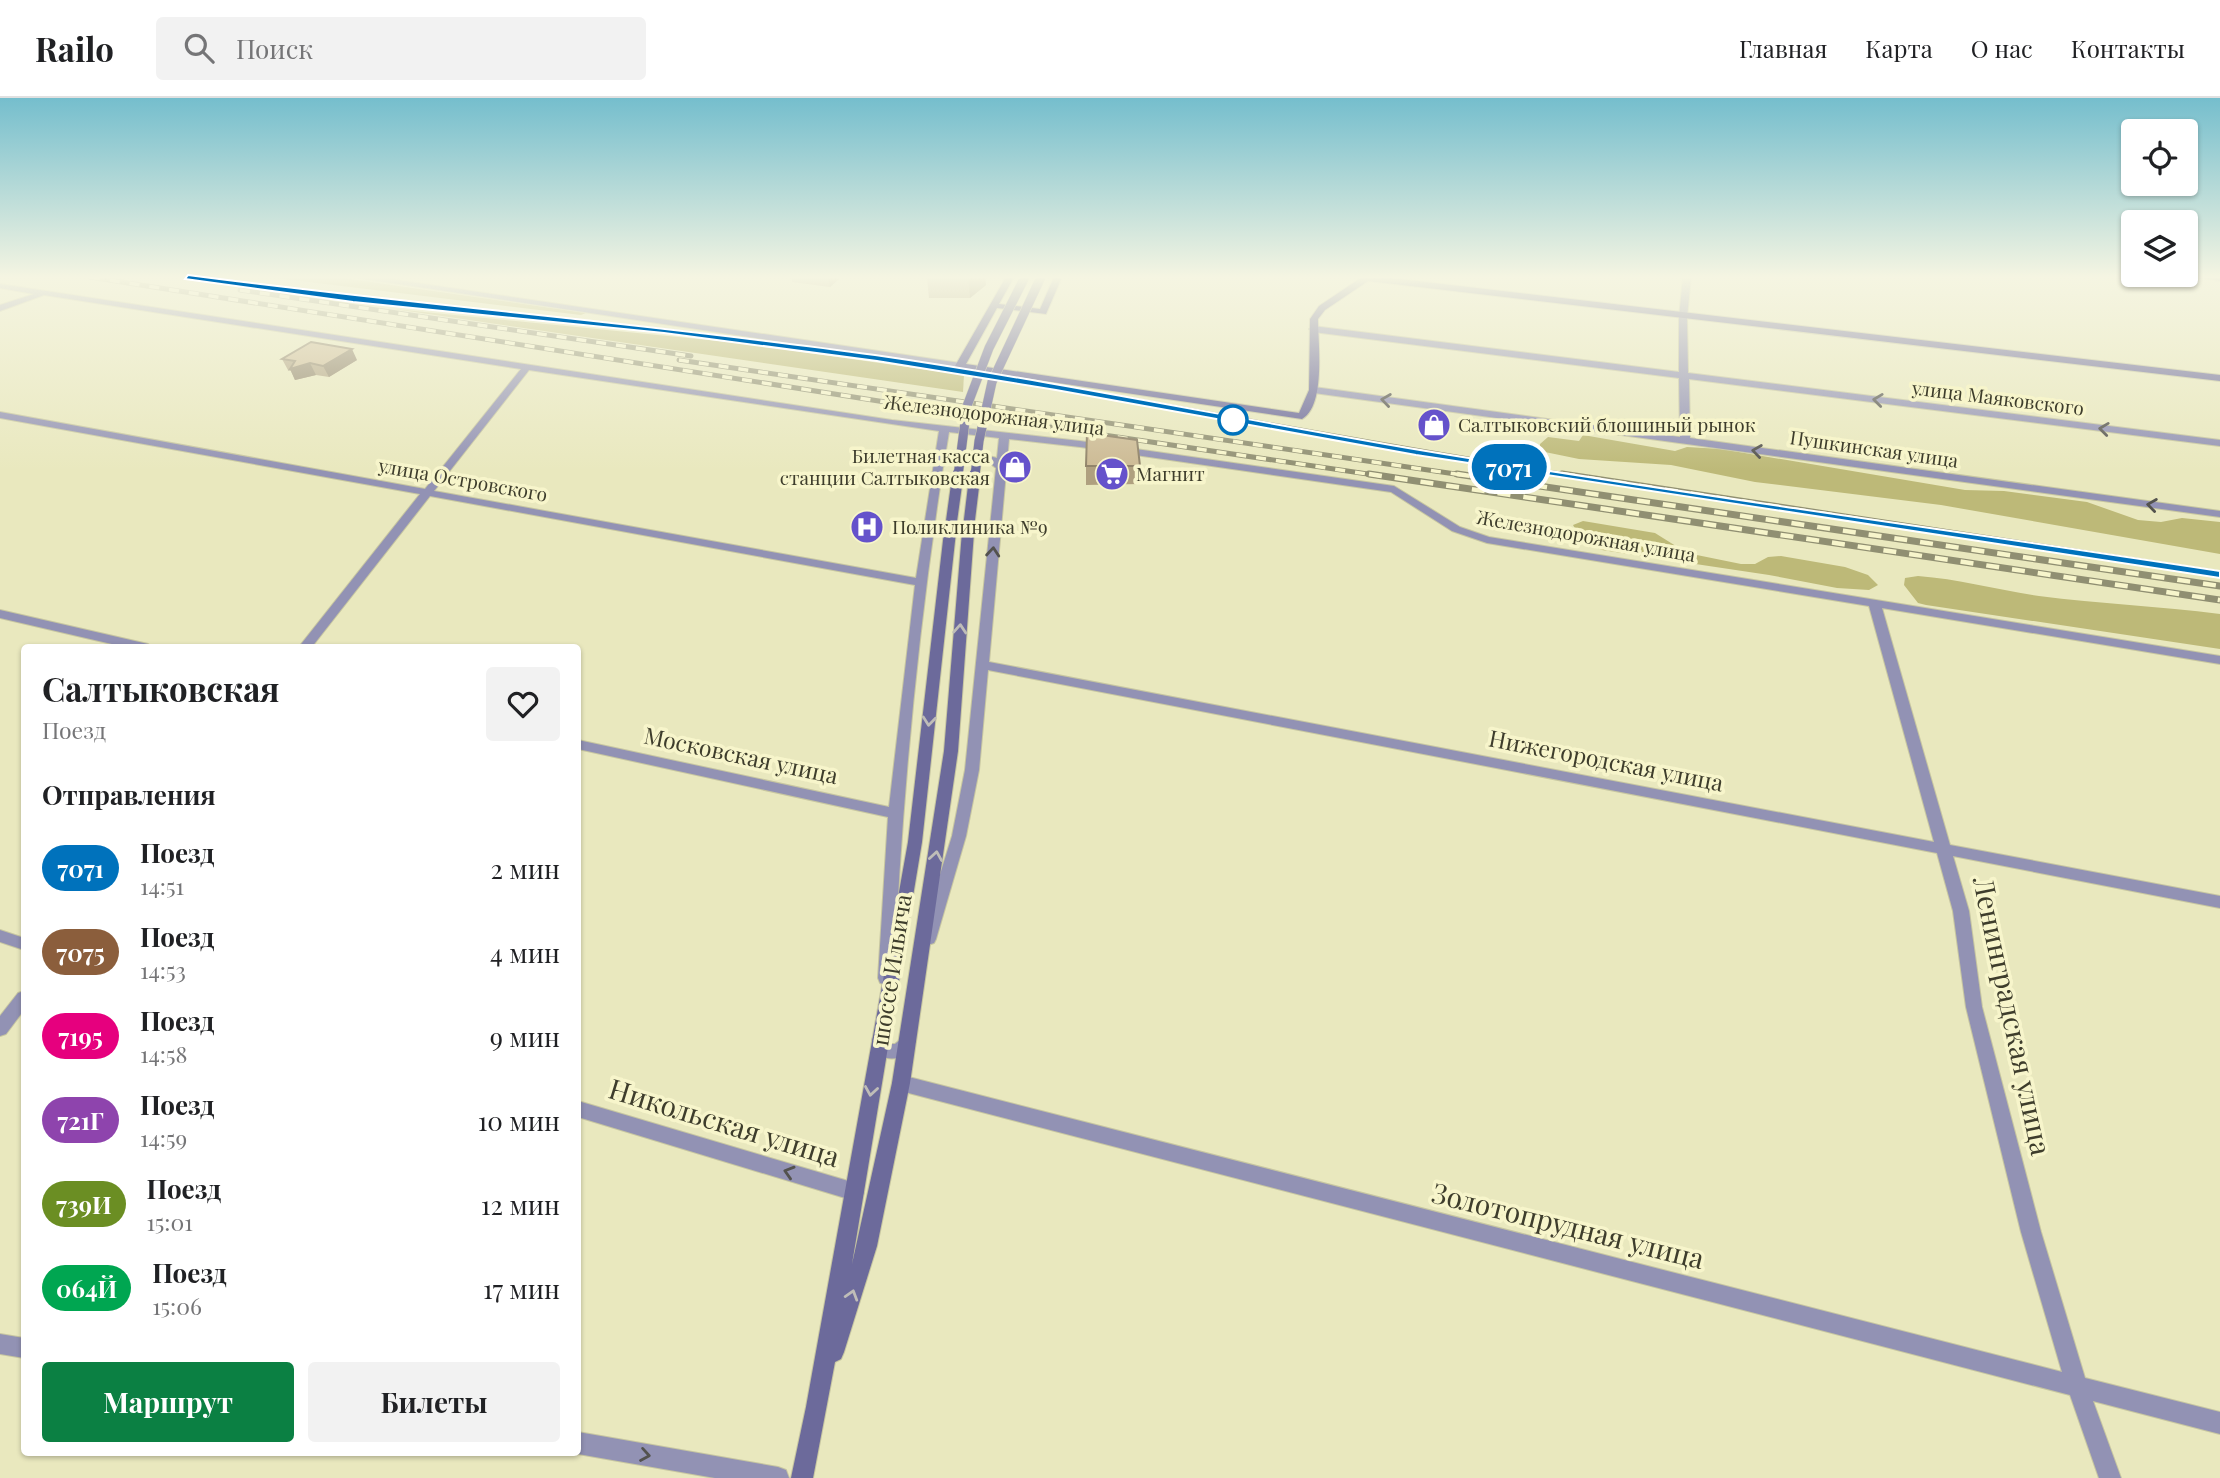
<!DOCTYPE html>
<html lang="ru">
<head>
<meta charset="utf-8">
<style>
  body { margin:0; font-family:"Playfair Display",serif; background:#f2f2f2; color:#202124; height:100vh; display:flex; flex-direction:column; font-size:26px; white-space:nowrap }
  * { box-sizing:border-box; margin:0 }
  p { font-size:23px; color:#757577 }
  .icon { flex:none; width:38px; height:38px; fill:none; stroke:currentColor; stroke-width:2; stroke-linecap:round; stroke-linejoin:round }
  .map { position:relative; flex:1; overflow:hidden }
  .details { position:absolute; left:21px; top:546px; width:560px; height:812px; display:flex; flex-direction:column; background:#fff; border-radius:7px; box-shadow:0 2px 5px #0004 }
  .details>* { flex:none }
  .badge { padding:0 14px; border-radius:23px; font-size:24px; line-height:46px }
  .tools { position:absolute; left:2121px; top:21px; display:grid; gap:14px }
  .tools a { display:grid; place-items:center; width:77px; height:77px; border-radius:7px; background:#fff; box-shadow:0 2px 5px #0004; font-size:35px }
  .map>.badge { position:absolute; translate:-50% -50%; box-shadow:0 0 0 4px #fff }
  h2 { padding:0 21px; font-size:26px; line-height:63px }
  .round { display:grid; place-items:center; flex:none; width:74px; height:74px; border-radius:7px; background:#f2f2f2 }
  .head { display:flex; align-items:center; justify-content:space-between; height:119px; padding:0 21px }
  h1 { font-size:33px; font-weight:700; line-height:52px }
  .cta { display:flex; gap:14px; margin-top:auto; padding:14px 21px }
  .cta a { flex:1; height:80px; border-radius:7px; background:#0b8043; color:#fff; font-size:28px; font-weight:700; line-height:80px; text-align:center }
  .cta a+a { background:#f2f2f2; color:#202124 }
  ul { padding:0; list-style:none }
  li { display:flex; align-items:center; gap:21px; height:84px; padding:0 21px }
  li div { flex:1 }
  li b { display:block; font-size:26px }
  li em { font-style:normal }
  li .badge { min-width:77px; font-weight:700; text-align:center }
  header { display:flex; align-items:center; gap:42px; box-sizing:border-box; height:98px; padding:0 35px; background:#fff; border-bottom:2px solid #e0e0e0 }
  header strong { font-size:33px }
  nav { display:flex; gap:38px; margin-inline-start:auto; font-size:24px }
  .search { width:490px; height:63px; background:#f2f2f2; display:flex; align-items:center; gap:18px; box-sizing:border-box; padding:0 24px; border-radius:7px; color:#757577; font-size:26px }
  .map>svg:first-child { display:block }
</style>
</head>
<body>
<header>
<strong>Railo</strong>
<div class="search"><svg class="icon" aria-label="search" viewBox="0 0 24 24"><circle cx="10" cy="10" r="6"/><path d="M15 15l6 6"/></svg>Поиск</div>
<nav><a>Главная</a><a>Карта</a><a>О нас</a><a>Контакты</a></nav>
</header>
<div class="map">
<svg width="2220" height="1380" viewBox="0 0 2220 1380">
  <rect width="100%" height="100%" fill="#e9e8be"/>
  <g fill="#bdb978">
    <path d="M 268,179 L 336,179 L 586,215 L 581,217 Z"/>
    <path d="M 394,211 L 739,245 L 964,277 L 963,294 Z"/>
    <path d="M 1583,337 L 1675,353 L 1687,349 L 1721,351 L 1965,392 L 2004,393 L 2087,404 L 2138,422 L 2161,424 L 2182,420 L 2220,424 L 2220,456 L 1941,407 L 1755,384 L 1671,367 L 1579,361 L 1540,353 L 1540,346 L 1548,339 L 1579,343 Z"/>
    <path d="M 1583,423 L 1655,435 L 1687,455 L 1741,466 L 1755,466 L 1768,459 L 1781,458 L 1845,469 L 1868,477 L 1878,487 L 1869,492 L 1837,490 L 1769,477 L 1602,452 L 1582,443 L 1573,427 Z"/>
    <path d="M 1918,478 C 1959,481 1998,492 2039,498 C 2099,506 2160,508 2220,516 L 2220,551 L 1926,507 L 1918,505 L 1904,487 L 1905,480 Z"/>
  </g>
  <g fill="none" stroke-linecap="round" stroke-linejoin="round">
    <defs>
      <g id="street">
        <path d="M 353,179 L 376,179 L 960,265 L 965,268 L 960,271 Z"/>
        <path d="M 1683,179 L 1691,179 L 1687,219 L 1688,275 L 2220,342 L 2220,348 L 1689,281 L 1690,340 L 2220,413 L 2220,419 L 1314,295 L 1309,292 L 1314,289 L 1680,339 L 1679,280 L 1313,234 L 1309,231 L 1313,228 L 1679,274 L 1679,219 Z"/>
        <path d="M 0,186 L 892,322 L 1080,343 L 1394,388 L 1460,429 L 1489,439 L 2220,558 L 2220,566 L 1882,510 L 1950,747 L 2220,798 L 2220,810 L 1953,758 L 1969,813 L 1982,909 L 2041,1134 L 2085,1280 L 2220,1314 L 2220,1336 L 2093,1303 L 2121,1380 L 2099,1380 L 2070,1297 L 901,993 L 895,990 L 892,985 L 895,980 L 901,977 L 2062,1274 L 2021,1134 L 1966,909 L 1953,813 L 1937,755 L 988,572 L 979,672 L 966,738 L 936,841 L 934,845 L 928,847 L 922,845 L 920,841 L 952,738 L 965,672 L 996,370 C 981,356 958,355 943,369 C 917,539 901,709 894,880 L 892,885 L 886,887 L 880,885 L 878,880 L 888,719 L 578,651 L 578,642 L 889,709 L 915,487 L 430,398 L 311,550 L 298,550 L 420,396 L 0,320 L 0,314 L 425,391 L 521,271 L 44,197 L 0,213 L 0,207 L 34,196 L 0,190 ZM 529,272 L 939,333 L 916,480 L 434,393 ZM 949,334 L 999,340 L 997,360 L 969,353 L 945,358 ZM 1009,341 L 1080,349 L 1391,394 L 1452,433 L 1487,445 L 1869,508 L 1934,744 L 989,564 Z"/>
        <path d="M 0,512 L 148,546 L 154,550 L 129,550 L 0,520 Z"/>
        <path d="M 0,832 L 24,840 L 24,852 L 0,844 Z"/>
        <path d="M 24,893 L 24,912 L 6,936 L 0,938 L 0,918 L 18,895 Z"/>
        <path d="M 880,935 L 886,937 L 890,946 L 895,946 C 903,940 904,934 914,938 L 916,943 C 909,959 896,964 879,958 L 872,942 L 874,937 Z"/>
        <path d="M 578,1003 L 855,1085 L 862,1088 L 864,1094 L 862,1100 L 855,1103 L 578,1019 Z"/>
        <path d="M 0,1236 L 24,1240 L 24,1260 L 0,1256 Z"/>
        <path d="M 578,1334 L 778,1369 L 786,1372 L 789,1380 L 715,1380 L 578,1356 L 575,1354 L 578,1354 Z"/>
      </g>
      <g id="secondary">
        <path d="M 1006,179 L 1014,179 L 999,206 L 1040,211 L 1054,179 L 1062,179 L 1046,216 L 997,210 L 966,266 L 1299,315 L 1309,292 L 1310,221 L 1319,208 L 1362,179 L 1383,179 L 2220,277 L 2220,283 L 1368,183 L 1325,212 L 1318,221 C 1318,245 1326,308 1302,321 L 957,270 L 955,268 Z"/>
        <path d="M 2195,179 L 2220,179 L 2220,183 Z"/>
        <path d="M 950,431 L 956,434 L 922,744 L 852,1166 L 892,985 L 944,653 L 962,434 L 968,431 L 974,434 L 958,653 L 910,985 L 877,1148 L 844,1254 L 841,1261 L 835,1264 L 813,1380 L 791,1380 L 806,1309 L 908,744 L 944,434 Z"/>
      </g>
    </defs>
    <use href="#street" stroke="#c7c6a1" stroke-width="2"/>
    <use href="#secondary" stroke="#c7c6a1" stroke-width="2"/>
    <use href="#street" fill="#9292b4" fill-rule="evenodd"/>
    <use href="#secondary" fill="#6c6a9b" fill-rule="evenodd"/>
    <defs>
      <g id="rail-far1">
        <path d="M 90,179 L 955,315 L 1381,378"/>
        <path d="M 188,179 L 250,188"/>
        <path d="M 240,192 L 691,258"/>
        <path d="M 406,206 C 563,222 721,237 877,260 C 1110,294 1341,343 1574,378"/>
        <path d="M 679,262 L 1469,378"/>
      </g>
      <g id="rail">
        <path d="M 1369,376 L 2220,502"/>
        <path d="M 1457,376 L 2220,488"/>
        <path d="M 1562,376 L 2220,476"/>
      </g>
    </defs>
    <use href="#rail-far1" stroke="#908f72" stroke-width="5"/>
    <use href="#rail" stroke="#908f72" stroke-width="7"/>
    <use href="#rail-far1" stroke="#f7f5cb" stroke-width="3.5" stroke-dasharray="10" stroke-linecap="butt"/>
    <use href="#rail" stroke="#f7f5cb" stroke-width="4.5" stroke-dasharray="13" stroke-linecap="butt"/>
    <defs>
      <g id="secondary-bridge-far1">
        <path d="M 958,378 L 967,308 L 989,250 L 1025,179"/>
        <path d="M 975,378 L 979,343 L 992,284 L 1041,179"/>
      </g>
      <g id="secondary-bridge">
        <path d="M 950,434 L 958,376"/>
        <path d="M 968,434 L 975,376"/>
      </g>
    </defs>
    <use href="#secondary-bridge-far1" stroke="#c7c6a1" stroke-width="10" stroke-linecap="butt"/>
    <use href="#secondary-bridge" stroke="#c7c6a1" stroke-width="13" stroke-linecap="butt"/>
    <use href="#secondary-bridge-far1" stroke="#6c6a9b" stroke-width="9"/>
    <use href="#secondary-bridge" stroke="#6c6a9b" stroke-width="11"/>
  </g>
  <g fill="#afa07f">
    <path d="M 792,179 L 841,179 L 830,189 L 792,184 Z"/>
    <path d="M 927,179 L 985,179 L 986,187 L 970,200 L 929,200 Z"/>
    <path d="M 282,261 L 357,262 L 329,279 L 316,277 L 295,282 L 291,273 L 288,272 Z"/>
    <path d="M 1086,368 L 1140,368 L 1140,386 L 1086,387 Z"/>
  </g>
  <g fill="#8f8268">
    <path d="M 828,179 L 841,179 L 830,189 Z"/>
    <path d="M 968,179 L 985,179 L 986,187 L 970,200 Z"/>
    <path d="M 352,251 L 357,262 L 329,279 L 323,268 Z"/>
    <path d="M 310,265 L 316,277 L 295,282 L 290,271 Z"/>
  </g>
  <g fill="#ccba94" stroke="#8f8268" stroke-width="2">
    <path d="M 311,244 L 352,251 L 323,268 L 310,265 L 290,271 L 295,263 L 282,261 Z"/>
    <path d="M 1087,335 L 1137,342 L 1140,368 L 1086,368 Z"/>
  </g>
  <defs><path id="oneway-chevron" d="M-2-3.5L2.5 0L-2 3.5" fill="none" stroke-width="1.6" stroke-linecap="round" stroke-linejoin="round" transform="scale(1.75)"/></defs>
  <g stroke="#53524e">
    <use href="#oneway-chevron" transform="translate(1386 302) rotate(-172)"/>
    <use href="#oneway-chevron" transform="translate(1878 302) rotate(-173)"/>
    <use href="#oneway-chevron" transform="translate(2104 331) rotate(-173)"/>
    <use href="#oneway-chevron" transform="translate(1757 353) rotate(-172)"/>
    <use href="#oneway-chevron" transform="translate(2152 407) rotate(-172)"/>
    <use href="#oneway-chevron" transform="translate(993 454) rotate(-85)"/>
    <use href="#oneway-chevron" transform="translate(789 1074) rotate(-163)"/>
    <use href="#oneway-chevron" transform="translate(645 1357) rotate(10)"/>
  </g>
  <g stroke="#bfbdb8">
    <use href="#oneway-chevron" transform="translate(960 531) rotate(-86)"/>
    <use href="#oneway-chevron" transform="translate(929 623) rotate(96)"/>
    <use href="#oneway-chevron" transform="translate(936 758) rotate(-81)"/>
    <use href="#oneway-chevron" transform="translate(871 993) rotate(99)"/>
    <use href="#oneway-chevron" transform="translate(852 1197) rotate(-73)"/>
  </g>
  <linearGradient id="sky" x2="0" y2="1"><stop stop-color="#75becd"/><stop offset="0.48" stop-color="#f5f5e2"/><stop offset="1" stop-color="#f5f5e2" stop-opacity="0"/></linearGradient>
  <rect width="2220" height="373" fill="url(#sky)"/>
  <path fill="#0072bc" stroke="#fff" stroke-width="2" d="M 188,177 C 416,207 646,225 875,257 C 1055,283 1234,320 1414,351 C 1682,396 1951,432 2220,473 L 2220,480 L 1416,357 L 1056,292 L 877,263 L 664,235 L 353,204 L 185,181 Z"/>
  <defs>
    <symbol id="shop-disc" viewBox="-11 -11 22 22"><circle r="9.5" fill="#6552cb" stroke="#f7f5cb"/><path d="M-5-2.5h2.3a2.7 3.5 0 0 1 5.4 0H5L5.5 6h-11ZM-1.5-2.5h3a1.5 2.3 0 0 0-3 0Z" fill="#fff"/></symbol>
    <symbol id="supermarket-disc" viewBox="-11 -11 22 22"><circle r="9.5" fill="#6552cb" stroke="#f7f5cb"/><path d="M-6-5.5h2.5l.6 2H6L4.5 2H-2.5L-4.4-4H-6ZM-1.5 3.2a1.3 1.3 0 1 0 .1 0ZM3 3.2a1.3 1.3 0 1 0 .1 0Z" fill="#fff"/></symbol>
    <symbol id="hospital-disc" viewBox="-11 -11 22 22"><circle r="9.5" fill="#6552cb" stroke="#f7f5cb"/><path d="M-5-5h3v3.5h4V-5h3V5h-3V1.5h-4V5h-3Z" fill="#fff"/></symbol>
  </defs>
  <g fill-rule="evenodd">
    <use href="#shop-disc" x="1415" y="308" width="38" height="38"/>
    <use href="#shop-disc" x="996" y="350" width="38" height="38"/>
    <use href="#supermarket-disc" x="1093" y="357" width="38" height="38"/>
    <use href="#hospital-disc" x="848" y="410" width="38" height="38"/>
  </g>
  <circle fill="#fff" stroke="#0072bc" stroke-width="3.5" cx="1233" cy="322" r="14"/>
  <g text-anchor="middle" stroke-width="7" stroke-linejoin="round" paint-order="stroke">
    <g font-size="19" fill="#3e3d2c" stroke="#f7f5cb">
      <text transform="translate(1998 300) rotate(7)" y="7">улица Маяковского</text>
      <text transform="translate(994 317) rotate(7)" y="7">Железнодорожная улица</text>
      <text transform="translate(1874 351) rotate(8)" y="7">Пушкинская улица</text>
      <text transform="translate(463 382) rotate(10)" y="7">улица Островского</text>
      <text transform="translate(1586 438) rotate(10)" y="7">Железнодорожная улица</text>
    </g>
    <g font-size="19" fill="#3e3d2c" stroke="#f7f5cb" text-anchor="start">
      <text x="1458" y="334">Салтыковский блошиный рынок</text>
      <text x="990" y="365" text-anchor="end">Билетная касса<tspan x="990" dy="22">станции Салтыковская</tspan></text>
      <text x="1136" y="383">Магнит</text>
      <text x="892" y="436">Поликлиника №9</text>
    </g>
    <g font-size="23" fill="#3e3d2c" stroke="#f7f5cb">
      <text transform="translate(741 658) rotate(12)" y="8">Московская улица</text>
      <text transform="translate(1606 663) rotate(11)" y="8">Нижегородская улица</text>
      <text transform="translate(892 872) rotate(-81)" y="8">шоссе Ильича</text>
    </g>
    <g font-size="28" fill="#3e3d2c" stroke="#f7f5cb">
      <text transform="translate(2012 918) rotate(78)" y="10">Ленинградская улица</text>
      <text transform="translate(724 1025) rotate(17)" y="10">Никольская улица</text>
      <text transform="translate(1568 1128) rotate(14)" y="10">Золотопрудная улица</text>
    </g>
  </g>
</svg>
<div class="tools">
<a><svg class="icon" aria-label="locate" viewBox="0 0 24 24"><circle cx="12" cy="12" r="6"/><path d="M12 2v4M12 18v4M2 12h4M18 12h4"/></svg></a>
<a><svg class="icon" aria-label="layers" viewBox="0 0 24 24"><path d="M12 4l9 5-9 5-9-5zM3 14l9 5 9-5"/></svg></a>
</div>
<b class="badge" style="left:1509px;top:369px;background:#0072bc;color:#fff">7071</b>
<section class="details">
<div class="head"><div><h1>Салтыковская</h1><p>Поезд</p></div><a class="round"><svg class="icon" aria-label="heart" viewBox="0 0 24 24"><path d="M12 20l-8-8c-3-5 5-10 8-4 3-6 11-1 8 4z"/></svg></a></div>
<h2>Отправления</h2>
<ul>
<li><span class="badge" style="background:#0072bc;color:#fff">7071</span><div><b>Поезд</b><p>14:51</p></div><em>2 мин</em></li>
<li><span class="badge" style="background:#8b5e3c;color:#fff">7075</span><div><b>Поезд</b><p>14:53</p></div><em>4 мин</em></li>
<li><span class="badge" style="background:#e6007e;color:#fff">7195</span><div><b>Поезд</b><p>14:58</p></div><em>9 мин</em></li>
<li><span class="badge" style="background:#8e44ad;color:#fff">721Г</span><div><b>Поезд</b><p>14:59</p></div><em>10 мин</em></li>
<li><span class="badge" style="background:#6b8e23;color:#fff">739И</span><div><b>Поезд</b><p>15:01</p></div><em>12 мин</em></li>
<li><span class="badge" style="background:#00a651;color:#fff">064Й</span><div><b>Поезд</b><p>15:06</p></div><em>17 мин</em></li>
</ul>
<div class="cta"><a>Маршрут</a><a>Билеты</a></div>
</section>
</div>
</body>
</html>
